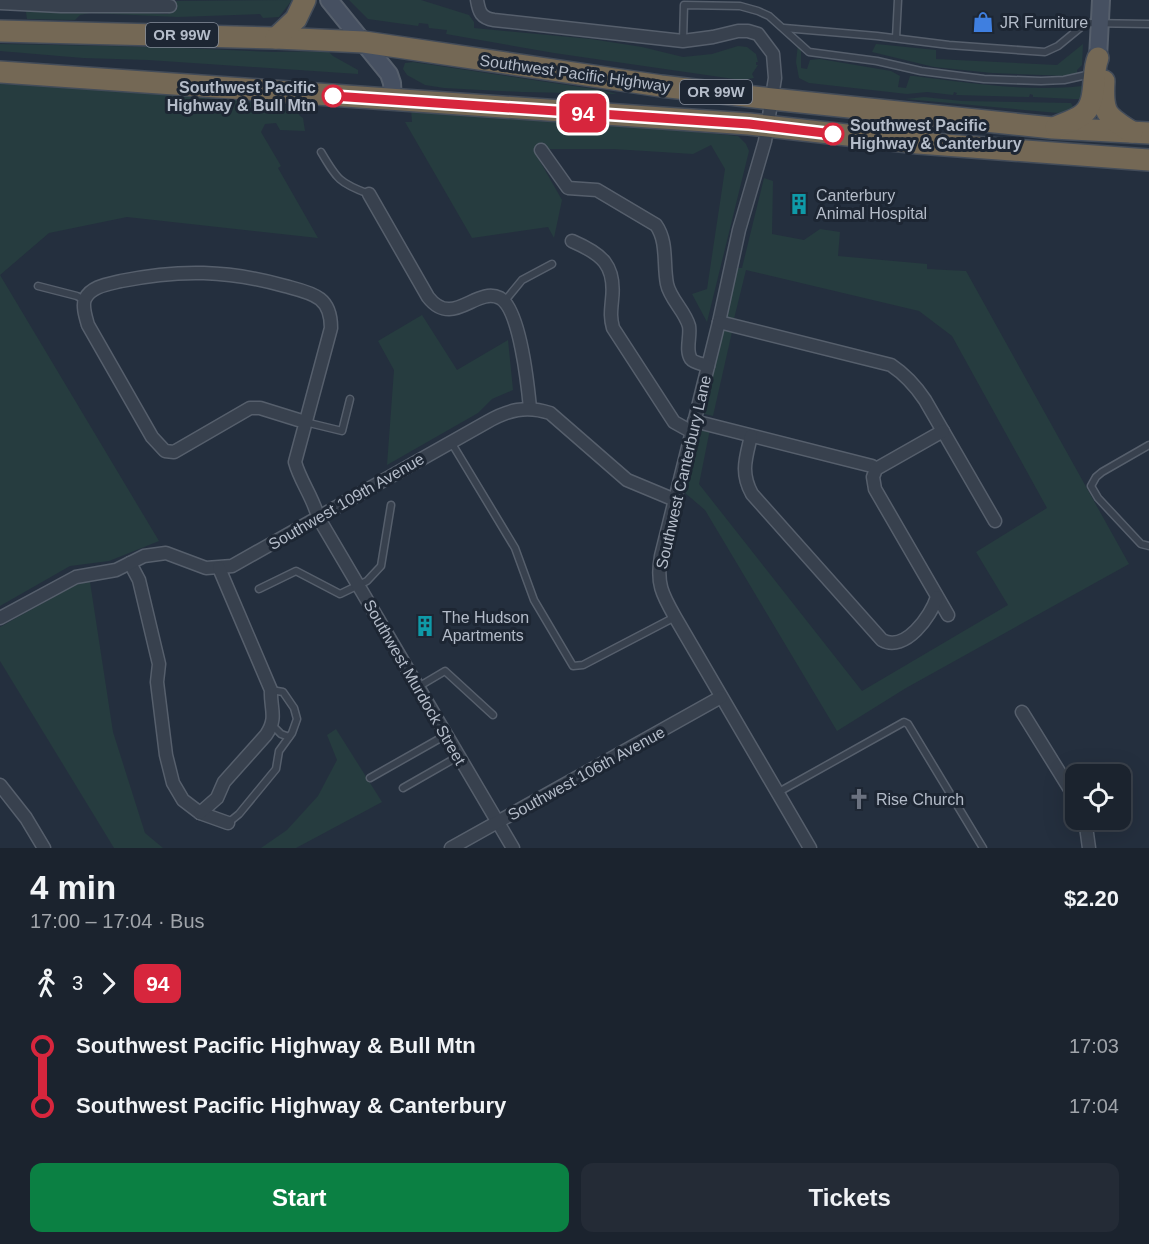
<!DOCTYPE html>
<html lang="en">
<head>
<meta charset="utf-8">
<style>
  body { margin:0; font-family:Arial,sans-serif; background:#242b36; color:#f1f3f6; height:100vh; display:flex; flex-direction:column; font-size:22px; white-space:nowrap }
  * { box-sizing:border-box; margin:0 }
  p { font-size:20px; color:#a0a4aa }
  .icon { flex:none; width:33px; height:33px; fill:none; stroke:currentColor; stroke-width:2; stroke-linecap:round; stroke-linejoin:round }
  .map { position:relative; height:848px; overflow:hidden }
  .details { display:flex; flex-direction:column; background:#1b232e; flex:1 }
  .details>* { flex:none }
  .badge { padding:0 12px; border-radius:9px; font-size:21px; line-height:39px }
  .controls { position:absolute; left:1065px; top:764px; display:grid; gap:12px }
  .controls a { display:grid; place-items:center; width:66px; height:66px; border-radius:12px; background:#1b232e; box-shadow:0 6px 24px #0002,0 0 0 2px #39404a; font-size:30px }
  .map>.badge { position:absolute; translate:-50% -50%; box-shadow:0 0 0 3px #fff }
  .legs { display:flex; align-items:center; gap:9px; height:66px; padding:0 30px; font-size:20px }
  .legs p { margin-inline-start:auto }
  .head { display:flex; align-items:center; justify-content:space-between; height:102px; padding:0 30px }
  h1 { font-size:33px; font-weight:600; line-height:45px }
  .action { display:flex; gap:12px; margin-top:auto; padding:12px 30px }
  .action a { flex:1; height:69px; border-radius:12px; background:#0b8043; color:#fff; font-size:24px; font-weight:600; line-height:69px; text-align:center }
  .action a+a { background:#242b36; color:#f1f3f6 }
  ul { padding:0 30px; list-style:none }
  li { display:flex; align-items:center; gap:21px; height:60px; font-size:22px }
  li i { display:grid; place-items:center; width:9px; height:100%; margin:0 8px; background:currentColor }
  li i::after { content:''; width:15px; height:15px; margin:-8px; border:4px solid; border-radius:50%; background:#1b232e }
  li p { margin-inline-start:auto }
  li:first-child i { background:linear-gradient(#0000 50%,currentColor 0) }
  li:last-child i { background:linear-gradient(currentColor 50%,#0000 0) }
  .map>svg:first-child { display:block }
</style>
</head>
<body>
<div class="map">
<svg width="1149" height="848" viewBox="0 0 1149 848">
  <rect width="100%" height="100%" fill="#242f3e"/>
  <g fill="#263c3f">
    <path d="M 292,0 L 279,17 L 263,18 L 260,14 L 178,17 L 90,13 L 80,15 L 75,20 L 27,19 L 25,6 L 168,14 L 169,8 L 176,7 L 176,1 Z"/>
    <path d="M 349,0 L 421,0 L 469,15 L 474,22 L 474,28 L 591,39 L 642,47 L 683,57 L 712,54 L 738,46 L 747,47 L 756,54 L 758,62 L 756,62 L 756,65 L 758,65 L 752,74 L 754,78 L 741,80 L 554,53 L 446,34 L 447,30 L 429,28 L 428,24 L 419,23 L 418,26 L 368,19 Z"/>
    <path d="M 0,44 L 162,47 L 273,52 L 328,51 L 333,56 L 358,70 L 358,74 L 148,60 L 83,58 L 0,51 Z"/>
    <path d="M 798,44 L 801,50 L 801,68 L 807,69 L 810,60 L 820,59 L 891,71 L 900,76 L 898,87 L 906,88 L 910,76 L 914,76 C 969,83 1027,92 1082,86 L 1081,97 L 1079,99 L 1073,99 L 1033,97 L 1033,95 L 1030,94 L 1029,97 L 956,95 L 957,93 L 954,92 L 953,95 L 927,92 L 907,94 L 809,83 L 799,78 L 796,62 Z"/>
    <path d="M 876,44 L 936,50 L 936,59 L 1057,65 L 1083,44 L 1082,65 L 1077,70 L 1077,73 L 1067,76 L 992,73 L 934,67 L 872,52 Z"/>
    <path d="M 413,62 L 601,90 L 617,94 L 522,92 L 444,88 L 425,85 L 407,75 L 403,69 L 405,63 Z"/>
    <path d="M 0,84 L 65,86 L 243,98 L 243,102 L 296,105 L 299,115 L 303,118 L 305,131 L 280,130 L 276,123 L 265,124 L 261,132 L 281,166 L 278,168 L 318,238 L 127,217 L 49,233 L 0,275 L 159,541 L 109,561 L 70,566 L 0,606 Z"/>
    <path d="M 924,97 L 962,101 L 1071,103 L 1075,111 L 1058,113 L 905,99 Z"/>
    <path d="M 411,109 L 616,124 L 738,136 L 746,144 L 749,151 L 707,322 L 692,294 L 707,289 L 725,169 L 711,145 L 693,154 L 613,149 L 533,149 L 562,200 L 554,238 L 548,227 L 472,238 L 405,122 L 412,122 Z"/>
    <path d="M 764,178 L 773,181 L 772,234 L 804,240 L 820,229 L 840,232 L 838,256 L 927,264 L 927,269 L 966,271 L 1129,564 L 906,688 L 837,731 L 705,510 L 684,492 L 696,425 L 710,429 L 699,484 L 862,691 L 1008,605 L 976,552 L 1047,508 L 952,336 L 919,311 L 746,270 L 734,319 L 726,317 L 736,268 L 742,268 Z"/>
    <path d="M 422,315 L 457,370 L 508,340 L 513,390 L 492,399 L 478,413 L 387,465 L 394,370 L 378,341 Z"/>
    <path d="M 720,330 L 732,332 L 713,416 L 701,413 Z"/>
    <path d="M 90,582 L 113,732 L 145,833 L 163,848 L 114,848 L 0,661 L 0,627 L 77,584 Z"/>
    <path d="M 336,729 L 382,802 L 296,848 L 261,848 L 287,830 L 318,796 L 337,760 L 327,735 Z"/>
  </g>
  <g fill="none" stroke-linecap="round" stroke-linejoin="round">
    <defs>
      <g id="lane">
        <path d="M 784,28 L 877,36 L 949,45 L 1045,52 L 1058,46 L 1086,23 L 1149,24"/>
        <path d="M 896,38 L 898,0"/>
        <path d="M 683,41 L 684,5 L 740,6 L 758,11 L 769,16 L 809,52 L 877,61 L 921,71 L 984,79 L 1041,81 L 1064,80 L 1091,74"/>
        <path d="M 321,152 C 337,179 339,183 369,194"/>
        <path d="M 38,286 L 77,296 L 84,300"/>
        <path d="M 504,302 L 522,280 L 552,264"/>
        <path d="M 305,422 L 342,431 L 350,399"/>
        <path d="M 451,442 L 515,548 L 534,600 L 573,666 L 583,665 L 675,617"/>
        <path d="M 1149,445 L 1102,472 L 1096,477 L 1091,486 L 1098,498 L 1141,544 L 1149,546"/>
        <path d="M 259,589 L 296,571 L 340,594 L 367,581 L 381,566 L 391,505"/>
        <path d="M 418,687 L 445,671 L 493,715"/>
        <path d="M 273,726 L 281,734 L 289,737"/>
        <path d="M 370,778 L 446,735"/>
        <path d="M 403,788 L 459,756"/>
        <path d="M 777,793 L 904,722 L 908,724 L 983,848"/>
        <path d="M 228,823 L 239,814 L 276,769 L 279,751 L 292,733 L 297,719 L 294,708 L 283,692 L 271,690"/>
      </g>
      <g id="street">
        <path d="M 477,0 C 479,12 481,18 494,20 L 683,41 L 713,37 L 738,31 L 748,31 L 758,34 L 773,54 L 775,78 L 765,141 L 739,230 L 719,322 L 661,556 C 656,583 662,594 675,617 L 810,848"/>
        <path d="M 0,3 L 61,6 L 170,6"/>
        <path d="M 541,150 L 568,188 L 597,190 L 656,225 C 668,242 663,264 667,284 C 670,299 685,311 689,326 C 691,336 685,350 691,359 C 694,363 703,364 708,366"/>
        <path d="M 369,194 L 428,297 C 453,329 476,286 500,298 C 520,309 528,387 530,408"/>
        <path d="M 572,241 C 602,254 616,265 612,300 C 611,311 610,317 613,328 L 674,422 L 692,432"/>
        <path d="M 719,322 L 891,365 C 906,375 915,385 925,400 L 995,521"/>
        <path d="M 694,421 L 872,466 L 876,469"/>
        <path d="M 305,422 L 260,408 L 250,408 L 174,452 L 165,451 L 152,437 L 88,325 C 86,318 82,306 85,299 C 91,286 109,284 121,281 C 180,269 228,270 285,286 C 296,289 311,292 320,299 C 329,306 331,317 331,328 L 295,462 C 300,481 313,497 318,517 L 513,848"/>
        <path d="M 943,431 L 876,469 L 873,477 L 875,489 L 948,615"/>
        <path d="M 751,436 C 746,458 740,472 752,494 L 882,640 C 905,653 931,616 937,597"/>
        <path d="M 130,563 L 139,580 L 159,664 L 157,682 L 166,755 L 173,783 L 183,800 L 200,813 L 228,823"/>
        <path d="M 0,618 L 76,577 L 116,570 L 144,556 L 166,553 L 206,568 L 232,566 L 487,422 C 508,410 526,405 550,413 L 627,480 L 675,500"/>
        <path d="M 1022,712 L 1076,799"/>
        <path d="M 0,785 L 26,818 L 44,848"/>
        <path d="M 200,813 L 217,798 L 224,782 L 266,735 C 278,718 270,708 271,690 L 219,568"/>
        <path d="M 1085,819 L 1089,848"/>
        <path d="M 451,848 L 721,697"/>
      </g>
      <g id="secondary">
        <path d="M 329,0 L 389,74 L 392,83 L 393,100"/>
        <path d="M 1098,58 L 1101,0"/>
      </g>
      <g id="highway">
        <path d="M 0,31 L 276,38 L 364,42 L 661,86 L 772,99 L 1053,128 L 1149,133"/>
        <path d="M 276,38 L 296,19 L 305,0"/>
        <path d="M 0,72 L 749,124 L 918,143 L 1149,160"/>
        <path d="M 1104,81 C 1102,113 1106,116 1132,132"/>
        <path d="M 1056,127 C 1065,123 1076,120 1083,114 C 1098,102 1091,74 1098,58"/>
      </g>
    </defs>
    <use href="#lane" stroke="#565f6c" stroke-width="9"/>
    <use href="#street" stroke="#565f6c" stroke-width="15"/>
    <use href="#secondary" stroke="#565f6c" stroke-width="20"/>
    <use href="#highway" stroke="#434c59" stroke-width="24"/>
    <use href="#lane" stroke="#38414e" stroke-width="6"/>
    <use href="#street" stroke="#38414e" stroke-width="12"/>
    <use href="#secondary" stroke="#465061" stroke-width="16"/>
    <use href="#highway" stroke="#746855" stroke-width="21"/>
  </g>
  <g fill="none" stroke-linecap="round" stroke-linejoin="round">
    <defs>
      <path id="line-1" d="M 333,96 L 749,124 L 833,134"/>
    </defs>
    <use href="#line-1" stroke="#fff" stroke-width="14"/>
    <use href="#line-1" stroke="#d7263d" stroke-width="9"/>
  </g>
  <defs>
    <symbol id="shop-bare" viewBox="-9 -9 18 18"><path d="M-5-2.5h2.3a2.7 3.5 0 0 1 5.4 0H5L5.5 6h-11ZM-1.5-2.5h3a1.5 2.3 0 0 0-3 0Z" fill="#3f7fe0" stroke="#1d2633" stroke-width="2.5" paint-order="stroke"/></symbol>
    <symbol id="building-bare" viewBox="-9 -9 18 18"><path d="M-4-6H4V6H1V3H-1V6H-4ZM-2.5-4.3h1.7v1.8h-1.7ZM.8-4.3h1.7v1.8H.8ZM-2.5-1h1.7V.8h-1.7ZM.8-1h1.7V.8H.8Z" fill="#0f9aa8" stroke="#1d2633" stroke-width="2.5" paint-order="stroke"/></symbol>
    <symbol id="church-bare" viewBox="-9 -9 18 18"><path d="M-1.2-6h2.4v3.5h3.3v2.4h-3.3V6h-2.4V-.1h-3.3v-2.4h3.3Z" fill="#6b7280" stroke="#1d2633" stroke-width="2.5" paint-order="stroke"/></symbol>
  </defs>
  <g fill-rule="evenodd">
    <use href="#shop-bare" x="968" y="7" width="30" height="30"/>
    <use href="#building-bare" x="784" y="189" width="30" height="30"/>
    <use href="#building-bare" x="410" y="611" width="30" height="30"/>
    <use href="#church-bare" x="844" y="784" width="30" height="30"/>
  </g>
  <g fill="#fff" stroke="#d7263d" stroke-width="3">
    <circle cx="333" cy="96" r="10"/>
    <circle cx="833" cy="134" r="10"/>
  </g>
  <g text-anchor="middle" stroke-width="6" stroke-linejoin="round" paint-order="stroke">
    <g fill="#1d2633" stroke="#878f9c" stroke-width="1.5">
      <rect x="146" y="23" width="72" height="24" rx="4.5"/>
      <rect x="680" y="80" width="72" height="24" rx="4.5"/>
    </g>
    <g font-size="15" font-weight="bold" fill="#b4bcc9">
      <text x="182" y="40">OR 99W</text>
      <text x="716" y="97">OR 99W</text>
    </g>
    <g font-size="16" fill="#b4bcc9" stroke="#1d2633" text-anchor="start">
      <text x="1000" y="28">JR Furniture</text>
      <text x="816" y="201">Canterbury<tspan x="816" dy="18">Animal Hospital</tspan></text>
      <text x="442" y="623">The Hudson<tspan x="442" dy="18">Apartments</tspan></text>
      <text x="876" y="805">Rise Church</text>
    </g>
    <g font-size="16" fill="#b4bcc9" stroke="#1d2633">
      <text transform="translate(575 73) rotate(8)" y="6">Southwest Pacific Highway</text>
      <text transform="translate(683 472) rotate(-77)" y="6">Southwest Canterbury Lane</text>
      <text transform="translate(346 501) rotate(-30)" y="6">Southwest 109th Avenue</text>
      <text transform="translate(415 682) rotate(60)" y="6">Southwest Murdock Street</text>
      <text transform="translate(586 773) rotate(-29)" y="6">Southwest 106th Avenue</text>
    </g>
    <g font-size="16" font-weight="bold" fill="#b4bcc9" stroke="#1d2633" text-anchor="end">
      <text x="316" y="93">Southwest Pacific<tspan x="316" dy="18">Highway &amp; Bull Mtn</tspan></text>
      <text x="850" y="131" text-anchor="start">Southwest Pacific<tspan x="850" dy="18">Highway &amp; Canterbury</tspan></text>
    </g>
  </g>
</svg>
<div class="controls">
<a><svg class="icon" aria-label="locate" viewBox="0 0 24 24"><circle cx="12" cy="12" r="6"/><path d="M12 2v4M12 18v4M2 12h4M18 12h4"/></svg></a>
</div>
<b class="badge" style="left:583px;top:113px;background:#d7263d;color:#fff">94</b>
</div>
<section class="details">
<div class="head"><div><h1>4 min</h1><p>17:00 – 17:04 · Bus</p></div><b>$2.20</b></div>
<div class="legs"><svg class="icon" aria-label="walk" viewBox="0 0 24 24"><circle cx="13" cy="4" r="2"/><path d="M13 8l-2 6 4 7M11 14l-3 7M7 12l3-4h3l4 4"/></svg>3<svg class="icon" aria-label="forward" viewBox="0 0 24 24"><path d="M9 5l7 7-7 7"/></svg><b class="badge" style="background:#d7263d;color:#fff">94</b></div>
<ul>
<li><i style="color:#d7263d"></i><b>Southwest Pacific Highway &amp; Bull Mtn</b><p>17:03</p></li>
<li><i style="color:#d7263d"></i><b>Southwest Pacific Highway &amp; Canterbury</b><p>17:04</p></li>
</ul>
<div class="action"><a>Start</a><a>Tickets</a></div>
</section>
</body>
</html>
